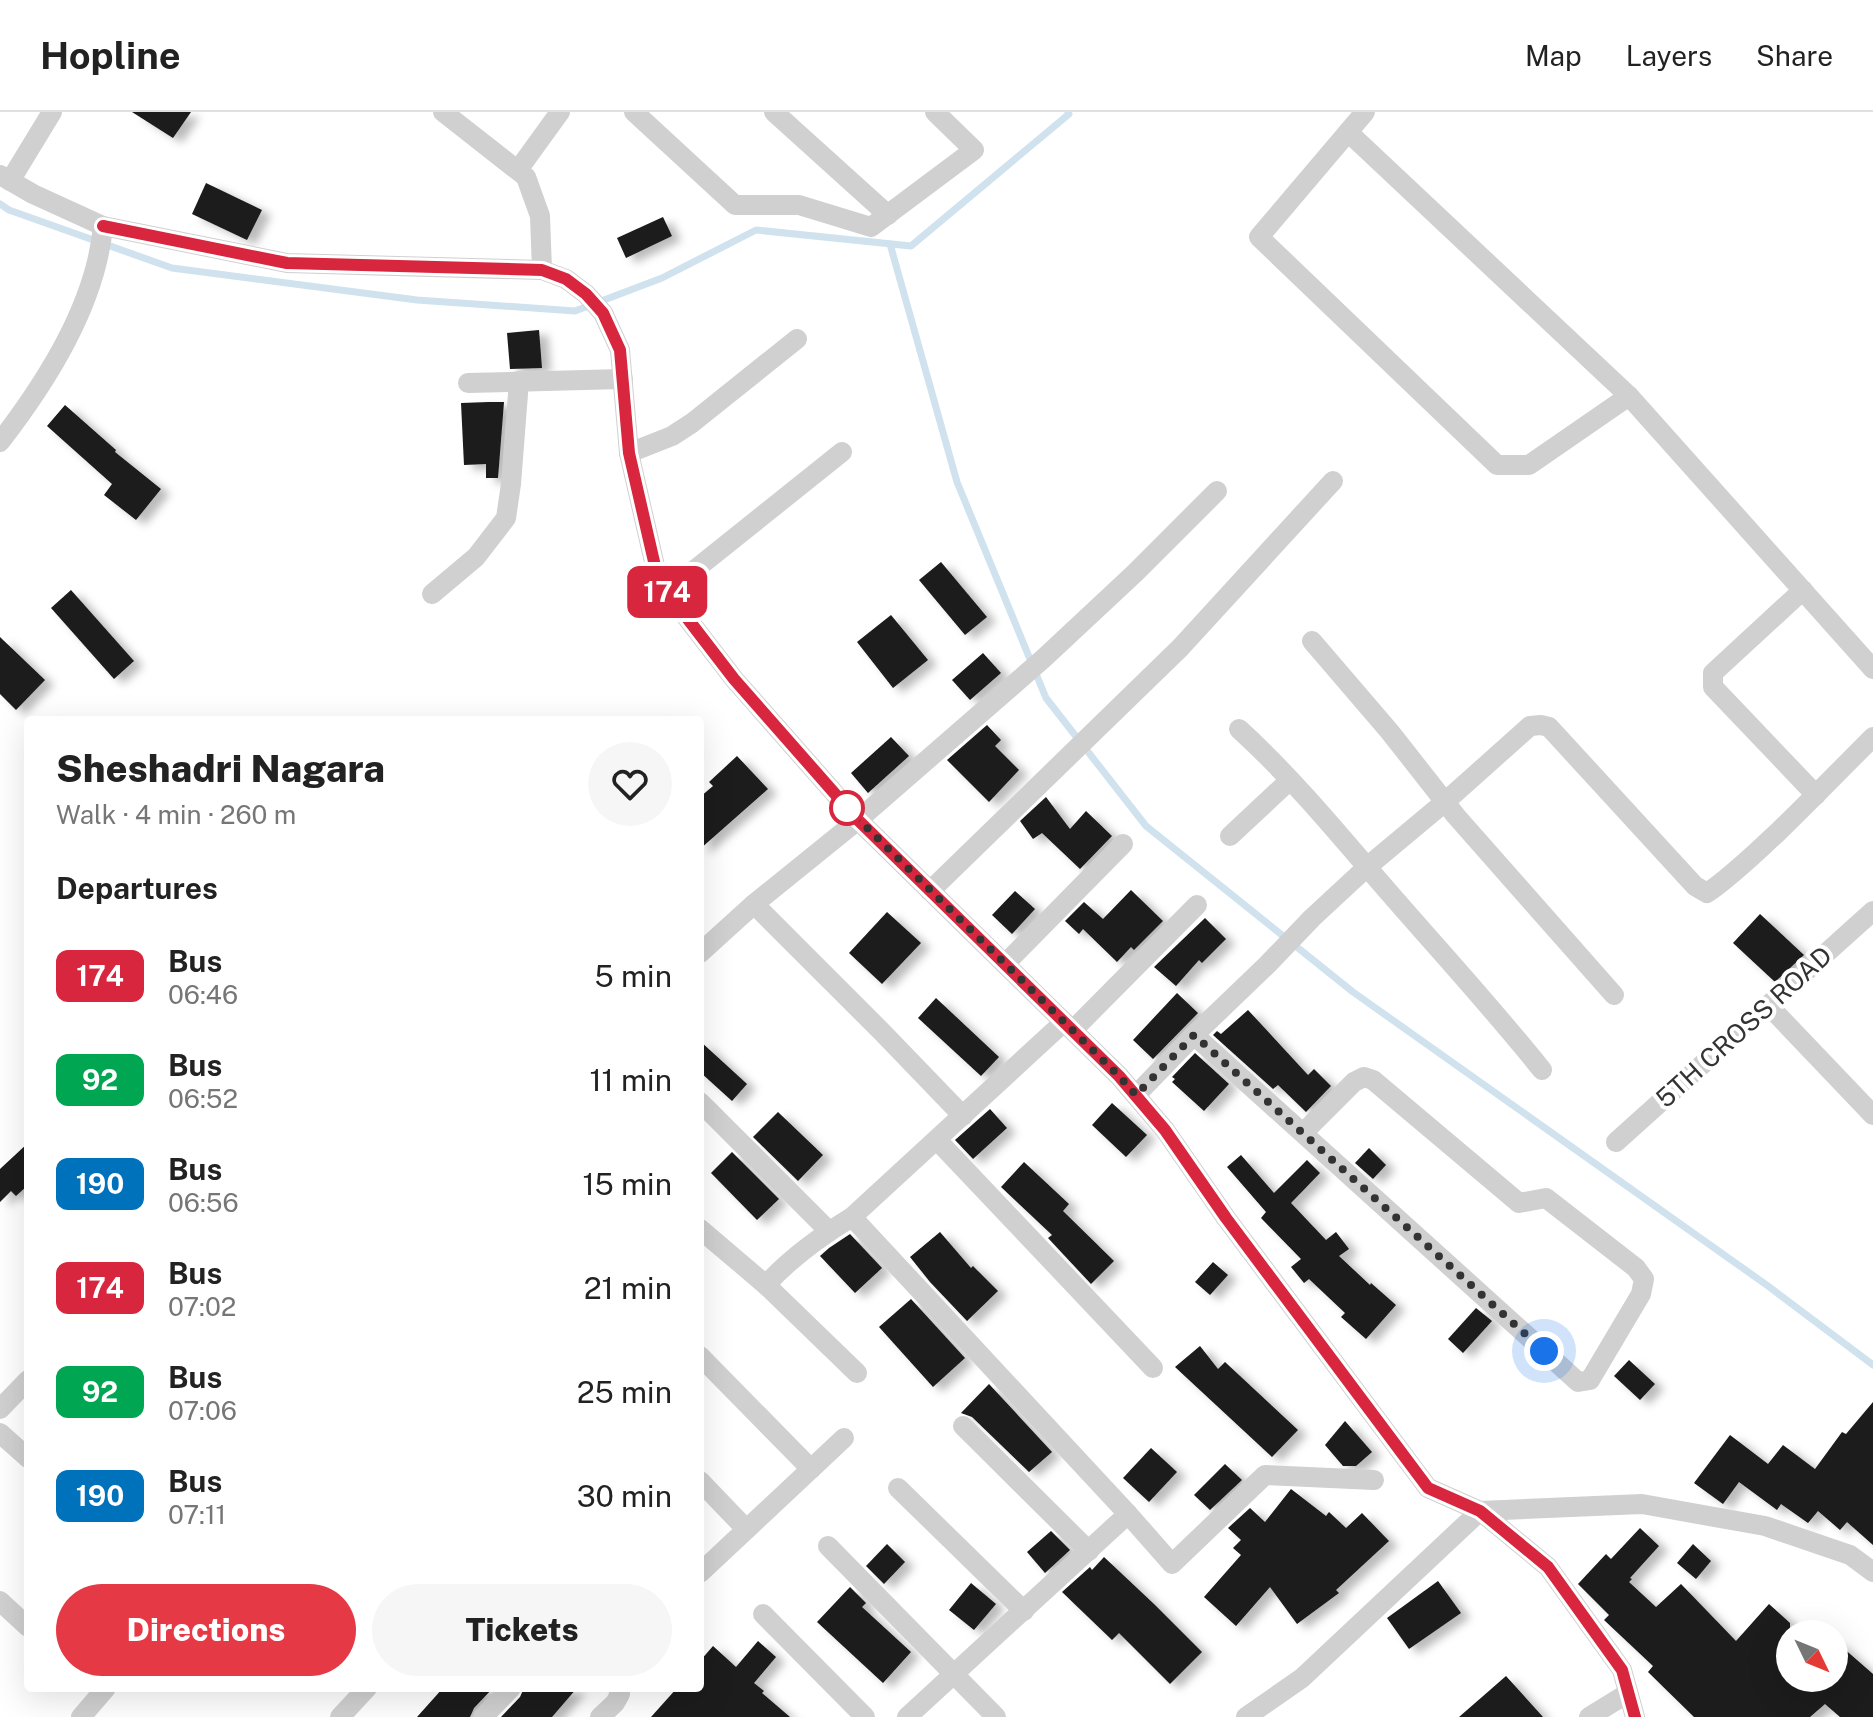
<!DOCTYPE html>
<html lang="en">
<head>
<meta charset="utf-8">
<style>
  body { margin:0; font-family:"Public Sans",sans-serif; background:#f6f6f6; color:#222; height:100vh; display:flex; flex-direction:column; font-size:30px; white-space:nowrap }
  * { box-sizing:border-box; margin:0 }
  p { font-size:26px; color:#767676 }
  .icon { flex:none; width:44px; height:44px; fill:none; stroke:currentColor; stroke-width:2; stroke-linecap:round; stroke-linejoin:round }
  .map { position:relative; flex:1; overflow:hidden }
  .panel { position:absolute; left:24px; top:604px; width:680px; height:976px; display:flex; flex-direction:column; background:#fff; border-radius:8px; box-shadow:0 8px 32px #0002 }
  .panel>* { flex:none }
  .badge { padding:0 16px; border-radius:12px; font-size:28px; line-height:52px }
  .needle { width:52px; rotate:133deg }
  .buttons { position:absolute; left:1776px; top:1508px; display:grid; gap:16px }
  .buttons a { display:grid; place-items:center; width:72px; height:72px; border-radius:50%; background:#fff; box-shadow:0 8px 32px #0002; font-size:40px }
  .you { position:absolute; width:40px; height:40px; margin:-20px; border:6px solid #fff; border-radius:50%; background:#1a73e8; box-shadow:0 0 0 12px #1a73e833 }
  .map>.badge { position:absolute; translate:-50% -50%; box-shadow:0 0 0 4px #fff }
  h2 { padding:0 32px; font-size:30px; line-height:72px }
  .round { display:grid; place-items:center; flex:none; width:84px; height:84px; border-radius:42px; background:#f6f6f6 }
  .summary { display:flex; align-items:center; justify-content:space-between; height:136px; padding:0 32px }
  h1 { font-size:38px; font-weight:800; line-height:60px }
  .primary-button { display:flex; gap:16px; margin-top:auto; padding:16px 32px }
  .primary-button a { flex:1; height:92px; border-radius:48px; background:#e63946; color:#fff; font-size:32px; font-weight:800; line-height:92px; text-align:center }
  .primary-button a+a { background:#f6f6f6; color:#222 }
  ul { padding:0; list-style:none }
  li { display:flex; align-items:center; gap:24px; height:104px; padding:0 32px }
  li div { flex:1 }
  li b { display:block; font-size:30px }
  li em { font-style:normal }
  li .badge { min-width:88px; font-weight:700; text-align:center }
  header { display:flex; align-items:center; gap:48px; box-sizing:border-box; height:112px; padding:0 40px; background:#fff; border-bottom:2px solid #e0e0e0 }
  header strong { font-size:38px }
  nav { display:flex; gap:44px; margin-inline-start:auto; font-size:28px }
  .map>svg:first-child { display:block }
</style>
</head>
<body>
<header>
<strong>Hopline</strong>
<nav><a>Map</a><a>Layers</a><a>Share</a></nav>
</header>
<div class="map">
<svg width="1873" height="1605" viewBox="0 0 1873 1605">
  <defs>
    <filter id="shadow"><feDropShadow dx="9" dy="5" stdDeviation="4" flood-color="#0004"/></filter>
  </defs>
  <rect width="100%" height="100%" fill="#fff"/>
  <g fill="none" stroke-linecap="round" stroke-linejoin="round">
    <g stroke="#cfe2ee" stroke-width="7">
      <path d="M 0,92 L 9,98 L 172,156 L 417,188 L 575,199 L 662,166 L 756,118 L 911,134 L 1069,2 L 1068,0"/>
      <path d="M 890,132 L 957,370 L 1046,586 L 1146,714 L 1353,880 L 1768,1174 L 1873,1253"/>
    </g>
  </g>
  <g fill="#1a1a1a" filter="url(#shadow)">
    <path d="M 132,0 L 191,0 L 173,26 Z"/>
    <path d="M 206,71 L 262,98 L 247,128 L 192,102 Z"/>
    <path d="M 663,105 L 672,124 L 626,146 L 617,126 Z"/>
    <path d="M 539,218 L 542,256 L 510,257 L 507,221 Z"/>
    <path d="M 489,290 L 504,290 L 498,366 L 486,366 L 486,352 L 464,353 L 461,291 Z"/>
    <path d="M 65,293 L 116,338 L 115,340 L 161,377 L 136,408 L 104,383 L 112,372 L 47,314 Z"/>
    <path d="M 941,450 L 987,505 L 965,523 L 919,468 Z"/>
    <path d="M 71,478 L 134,549 L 114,567 L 51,496 Z"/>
    <path d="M 891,503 L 928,548 L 893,576 L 857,530 Z"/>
    <path d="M 0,525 L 45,568 L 16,598 L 0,582 Z"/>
    <path d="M 983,541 L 1001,561 L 970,588 L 952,568 Z"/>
    <path d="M 987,613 L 1001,628 L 995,634 L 1019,658 L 989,690 L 947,648 Z"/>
    <path d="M 891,625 L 909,644 L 868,681 L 851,661 Z"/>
    <path d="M 737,644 L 768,677 L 700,737 L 700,685 L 713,674 L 709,670 Z"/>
    <path d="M 1046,685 L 1070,717 L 1086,699 L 1112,724 L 1080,757 L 1042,721 L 1033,727 L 1020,709 Z"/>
    <path d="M 1131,778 L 1163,809 L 1134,838 L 1131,835 L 1117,850 L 1083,817 L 1079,822 L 1065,809 L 1084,790 L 1103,807 Z"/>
    <path d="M 1015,779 L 1035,797 L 1012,822 L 992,803 Z"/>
    <path d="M 887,800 L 921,831 L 882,872 L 849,841 Z"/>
    <path d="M 1760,802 L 1804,843 L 1775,870 L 1733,831 Z"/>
    <path d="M 1205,806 L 1226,827 L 1202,851 L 1199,848 L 1176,874 L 1154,855 Z"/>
    <path d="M 1177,881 L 1198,901 L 1153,947 L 1133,928 Z"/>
    <path d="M 936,886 L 999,945 L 981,964 L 918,906 Z"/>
    <path d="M 1248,898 L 1308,963 L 1314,957 L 1331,974 L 1306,1000 L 1278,973 L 1273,977 L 1213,923 L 1217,919 L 1221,922 Z"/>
    <path d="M 700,929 L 747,972 L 732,989 L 700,960 Z"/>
    <path d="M 1195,941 L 1229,972 L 1204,999 L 1172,970 L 1175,967 L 1172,965 Z"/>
    <path d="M 1112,991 L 1147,1023 L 1126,1045 L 1092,1013 Z"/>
    <path d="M 990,997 L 1007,1016 L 973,1047 L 955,1028 Z"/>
    <path d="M 778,1000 L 823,1043 L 798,1069 L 753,1025 Z"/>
    <path d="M 28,1031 L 28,1073 L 16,1084 L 11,1079 L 0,1090 L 0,1057 Z"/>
    <path d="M 1369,1036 L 1386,1053 L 1373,1067 L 1355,1051 Z"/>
    <path d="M 732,1040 L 779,1087 L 757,1108 L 711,1061 Z"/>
    <path d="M 1241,1043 L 1274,1081 L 1307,1048 L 1320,1061 L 1291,1091 L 1326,1128 L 1336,1120 L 1349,1137 L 1339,1144 L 1370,1173 L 1371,1171 L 1396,1193 L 1366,1227 L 1341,1205 L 1345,1201 L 1309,1167 L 1304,1171 L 1291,1155 L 1301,1147 L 1261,1106 L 1266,1100 L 1227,1055 Z"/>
    <path d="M 1024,1050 L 1069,1092 L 1063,1099 L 1114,1149 L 1091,1172 L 1048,1126 L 1052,1123 L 1001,1075 Z"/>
    <path d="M 940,1120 L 971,1156 L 973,1154 L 998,1179 L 967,1209 L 930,1170 L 910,1145 Z"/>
    <path d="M 850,1122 L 882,1156 L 855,1181 L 820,1144 L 829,1136 Z"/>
    <path d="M 1213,1150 L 1228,1163 L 1210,1183 L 1195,1170 Z"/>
    <path d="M 911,1187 L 965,1246 L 933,1275 L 879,1215 Z"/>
    <path d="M 1476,1196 L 1492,1209 L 1463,1241 L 1448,1227 Z"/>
    <path d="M 1200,1234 L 1218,1257 L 1225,1250 L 1298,1318 L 1272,1345 L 1175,1255 Z"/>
    <path d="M 1629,1248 L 1655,1272 L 1640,1288 L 1614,1264 Z"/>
    <path d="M 989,1272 L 1052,1340 L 1029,1360 L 972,1305 L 961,1301 Z"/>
    <path d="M 1873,1290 L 1873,1433 L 1847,1410 L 1840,1418 L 1818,1399 L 1808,1411 L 1781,1392 L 1777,1398 L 1739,1370 L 1723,1392 L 1694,1371 L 1730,1323 L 1768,1352 L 1783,1333 L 1815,1357 L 1842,1320 L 1846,1322 Z"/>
    <path d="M 1345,1309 L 1372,1340 L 1356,1354 L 1343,1354 L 1325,1333 Z"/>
    <path d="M 1151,1336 L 1177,1360 L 1149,1390 L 1123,1366 Z"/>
    <path d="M 1225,1352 L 1242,1368 L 1210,1398 L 1194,1383 Z"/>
    <path d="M 1291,1377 L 1326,1404 L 1329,1400 L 1346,1416 L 1362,1401 L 1389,1429 L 1336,1478 L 1339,1481 L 1297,1512 L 1270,1475 L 1236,1514 L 1204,1485 L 1241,1443 L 1233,1436 L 1241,1428 L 1228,1416 L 1250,1396 L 1265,1410 Z"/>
    <path d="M 1640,1416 L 1659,1434 L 1630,1466 L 1632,1467 L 1629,1470 L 1656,1495 L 1681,1472 L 1736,1529 L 1769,1492 L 1790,1511 L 1790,1566 L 1834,1566 L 1834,1528 L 1873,1562 L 1873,1605 L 1840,1605 L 1825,1592 L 1810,1605 L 1694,1605 L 1648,1560 L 1653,1554 L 1604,1508 L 1609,1503 L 1578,1472 L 1606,1442 L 1611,1447 Z"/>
    <path d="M 1051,1419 L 1070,1438 L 1045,1461 L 1027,1440 Z"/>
    <path d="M 887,1432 L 905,1450 L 884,1472 L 866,1454 Z"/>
    <path d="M 1693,1432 L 1711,1449 L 1696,1467 L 1677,1451 Z"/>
    <path d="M 1104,1445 L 1154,1492 L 1202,1540 L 1170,1572 L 1119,1521 L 1112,1528 L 1062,1480 L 1090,1455 L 1092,1458 Z"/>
    <path d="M 1438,1469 L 1461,1501 L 1409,1537 L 1387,1506 Z"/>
    <path d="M 971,1471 L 996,1492 L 974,1518 L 949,1498 Z"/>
    <path d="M 850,1475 L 866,1491 L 862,1495 L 911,1540 L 883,1571 L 817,1510 Z"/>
    <path d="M 758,1529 L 776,1545 L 754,1571 L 764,1579 L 762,1581 L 790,1605 L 651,1605 L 677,1576 L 700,1576 L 700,1549 L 713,1534 L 736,1555 Z"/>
    <path d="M 1506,1564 L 1543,1605 L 1459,1605 L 1482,1585 Z"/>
    <path d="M 443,1576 L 493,1576 L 474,1596 L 470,1605 L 417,1605 Z"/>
    <path d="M 524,1576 L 577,1576 L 552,1605 L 501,1605 L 520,1585 Z"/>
  </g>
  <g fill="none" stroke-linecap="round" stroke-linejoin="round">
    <g stroke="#d0d0d0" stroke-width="20">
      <path d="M 443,0 L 526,65 L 540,104 L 542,158"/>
      <path d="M 634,0 L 735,93 L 799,93 L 871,115 L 974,38 L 935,0"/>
      <path d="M 774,0 L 888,103"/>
      <path d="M 1365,0 L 1259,125 L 1497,353 L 1529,353 L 1629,284 L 1873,557"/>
      <path d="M 1348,20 L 1629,284"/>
      <path d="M 518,58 L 560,0"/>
      <path d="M 0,63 L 33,82 L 103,114 L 287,151 L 542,158 L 566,167 L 586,182 L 603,201 L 620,238 L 629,341 L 655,454 L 667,480 L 734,567 L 858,708 L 1119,964 L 1165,1018 L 1226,1106 L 1428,1376 L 1480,1399 L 1548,1455 L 1622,1558 L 1635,1605"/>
      <path d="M 10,69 L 52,0"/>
      <path d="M 468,271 L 623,267"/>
      <path d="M 0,330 C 47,269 96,192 103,114"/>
      <path d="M 629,341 L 672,324 L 692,311 L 797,227"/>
      <path d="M 1803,478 L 1713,561 L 1713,575 L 1816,683"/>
      <path d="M 667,480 L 842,340"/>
      <path d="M 432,482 L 476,445 L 506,406 L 511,372 L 519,269"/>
      <path d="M 1312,529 L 1390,620 L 1456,704 L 1614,883"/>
      <path d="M 1239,617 C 1285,659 1326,707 1367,755 C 1425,823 1486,888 1542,958"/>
      <path d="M 1230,724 L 1290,668"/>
      <path d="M 930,779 L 1180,536 L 1333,369"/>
      <path d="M 754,792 L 882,920 L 963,1004"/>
      <path d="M 700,841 L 754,792 L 858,708 L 1044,546 L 1135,461 L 1217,379"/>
      <path d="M 1005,852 L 1123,732"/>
      <path d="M 1768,893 L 1873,1003"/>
      <path d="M 1073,918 L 1197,793"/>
      <path d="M 1194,923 L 1566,1259 L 1578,1270 L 1590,1268 L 1641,1182 L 1644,1167 L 1636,1156 L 1546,1086 L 1519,1091 L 1373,968 L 1364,965 L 1354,970 L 1303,1021"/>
      <path d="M 1136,983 L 1194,923 L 1267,853 L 1312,806 L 1367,755 L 1446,689 L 1530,614 L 1541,613 L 1549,615 L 1695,774 L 1707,781 C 1732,764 1754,742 1777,721 C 1810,689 1841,657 1873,625"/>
      <path d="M 700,990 L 829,1119"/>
      <path d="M 937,1028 L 1153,1256"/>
      <path d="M 1616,1030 L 1873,799"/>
      <path d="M 852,1105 L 1128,1402"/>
      <path d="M 700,1117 L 766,1173"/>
      <path d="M 700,1244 L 811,1357"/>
      <path d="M 857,1261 L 766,1173 C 790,1146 821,1124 852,1105 L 1064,910"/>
      <path d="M 0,1297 L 28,1268"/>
      <path d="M 963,1314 L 1089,1439"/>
      <path d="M 0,1321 L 28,1346"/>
      <path d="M 700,1369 L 746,1417"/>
      <path d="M 898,1376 L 1024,1499"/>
      <path d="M 828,1434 L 996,1605"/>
      <path d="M 700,1461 L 844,1326"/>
      <path d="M 0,1489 L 28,1515"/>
      <path d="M 763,1502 L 865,1605"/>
      <path d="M 81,1605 L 106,1576"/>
      <path d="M 340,1605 L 367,1576"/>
      <path d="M 483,1605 L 511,1576"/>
      <path d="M 600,1605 L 615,1591 L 620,1582 L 618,1576"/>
      <path d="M 907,1605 L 1128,1402 L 1172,1452 L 1265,1363 L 1374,1368"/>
      <path d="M 1246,1605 L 1302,1566 L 1480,1399 L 1642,1392 L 1765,1414 L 1850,1443 L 1873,1460"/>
      <path d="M 1589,1605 L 1628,1581"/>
    </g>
  </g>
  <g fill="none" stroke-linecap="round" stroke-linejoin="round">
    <defs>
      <path id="line" d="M 103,114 L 287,151 L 542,158 L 566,167 L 586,182 L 603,201 L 620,238 L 629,341 L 655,454 L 667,480 L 684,502 L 734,567 L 858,708 L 1119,964 L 1165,1018 L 1226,1106 L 1428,1376 L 1480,1399 L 1548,1455 L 1622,1558 L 1635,1605"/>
    </defs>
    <use href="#line" stroke="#fff" stroke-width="18"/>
    <use href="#line" stroke="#d7263d" stroke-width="12"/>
    <path stroke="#333" stroke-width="8" stroke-dasharray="0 14.4" d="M 847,696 L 1119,964 L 1136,983 L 1194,923 L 1544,1239"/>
  </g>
  <circle fill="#fff" stroke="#d7263d" stroke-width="4" cx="847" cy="696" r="16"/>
  <g text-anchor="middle" stroke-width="8" stroke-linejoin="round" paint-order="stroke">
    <g font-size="26" fill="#333" stroke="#fff">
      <text transform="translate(1744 915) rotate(-42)" y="9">5TH CROSS ROAD</text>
    </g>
  </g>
</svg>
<div class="buttons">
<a><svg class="needle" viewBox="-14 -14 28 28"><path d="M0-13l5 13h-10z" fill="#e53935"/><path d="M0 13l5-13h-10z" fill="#767676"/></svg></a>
</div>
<div class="you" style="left:1544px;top:1239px"></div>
<b class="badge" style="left:667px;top:480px;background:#d7263d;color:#fff">174</b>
<section class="panel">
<div class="summary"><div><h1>Sheshadri Nagara</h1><p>Walk · 4 min · 260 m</p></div><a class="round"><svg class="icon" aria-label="heart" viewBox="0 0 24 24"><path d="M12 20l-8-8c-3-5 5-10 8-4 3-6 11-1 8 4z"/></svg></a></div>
<h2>Departures</h2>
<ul>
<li><span class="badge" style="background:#d7263d;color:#fff">174</span><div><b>Bus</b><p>06:46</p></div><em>5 min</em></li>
<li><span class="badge" style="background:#00a651;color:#fff">92</span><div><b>Bus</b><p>06:52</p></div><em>11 min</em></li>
<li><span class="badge" style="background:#0072bc;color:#fff">190</span><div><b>Bus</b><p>06:56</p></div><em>15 min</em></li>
<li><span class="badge" style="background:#d7263d;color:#fff">174</span><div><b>Bus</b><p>07:02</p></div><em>21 min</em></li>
<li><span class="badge" style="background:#00a651;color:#fff">92</span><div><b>Bus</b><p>07:06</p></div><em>25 min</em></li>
<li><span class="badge" style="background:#0072bc;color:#fff">190</span><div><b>Bus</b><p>07:11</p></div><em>30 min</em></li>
</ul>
<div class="primary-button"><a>Directions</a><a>Tickets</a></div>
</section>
</div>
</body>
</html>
